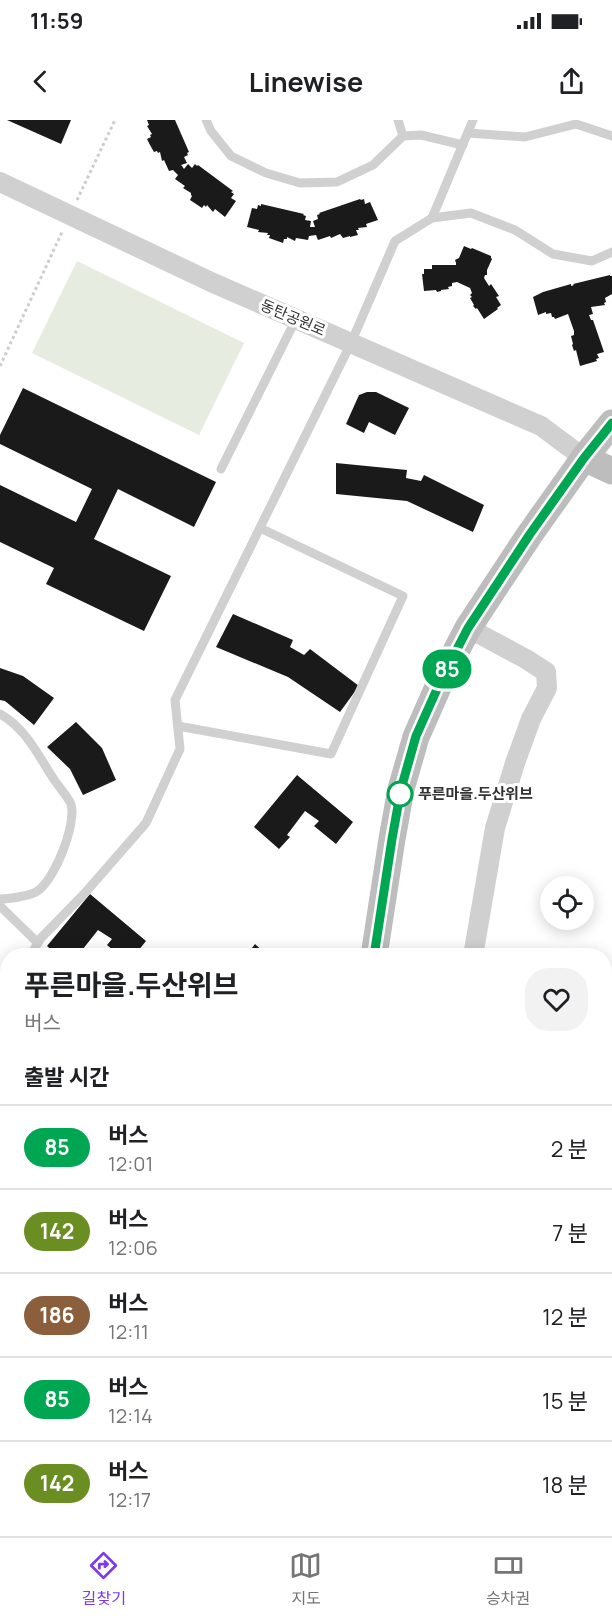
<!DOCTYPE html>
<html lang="ko">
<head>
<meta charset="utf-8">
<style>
  body { margin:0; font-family:Manrope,"Noto Sans KR",sans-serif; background:#f2f2f2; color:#202124; height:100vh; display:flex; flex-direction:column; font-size:22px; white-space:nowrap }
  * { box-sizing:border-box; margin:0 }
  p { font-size:20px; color:#757577 }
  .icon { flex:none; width:33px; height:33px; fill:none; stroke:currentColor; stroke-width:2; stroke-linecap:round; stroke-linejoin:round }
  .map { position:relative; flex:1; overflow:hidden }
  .panel { position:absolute; left:0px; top:828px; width:612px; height:588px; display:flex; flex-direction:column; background:#fff; border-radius:24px 24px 0 0; box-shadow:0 3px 15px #0003 }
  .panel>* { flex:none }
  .badge { padding:0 12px; border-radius:20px; font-size:21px; line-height:39px }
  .tools { position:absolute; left:540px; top:756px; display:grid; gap:12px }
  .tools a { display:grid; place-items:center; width:54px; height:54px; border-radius:50%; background:#fff; box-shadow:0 3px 15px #0003; font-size:30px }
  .map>.badge { position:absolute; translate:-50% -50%; box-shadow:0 0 0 3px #fff }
  h2 { padding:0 24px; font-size:22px; line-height:54px }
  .round { display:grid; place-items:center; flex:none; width:63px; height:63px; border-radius:24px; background:#f2f2f2 }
  .head { display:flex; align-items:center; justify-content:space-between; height:102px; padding:0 24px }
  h1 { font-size:28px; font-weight:700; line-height:45px }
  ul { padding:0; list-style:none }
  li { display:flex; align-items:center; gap:18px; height:84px; padding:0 24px; border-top:2px solid #e0e0e0 }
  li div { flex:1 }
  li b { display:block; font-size:22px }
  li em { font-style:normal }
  li .badge { min-width:66px; font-weight:700; text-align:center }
  .status { display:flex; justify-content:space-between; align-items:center; height:42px; padding:0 30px; background:#fff; direction:ltr }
  .status svg { height:16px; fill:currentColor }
  header { display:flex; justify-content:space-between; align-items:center; height:78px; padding:0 24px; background:#fff; font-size:27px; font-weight:700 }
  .tab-bar { display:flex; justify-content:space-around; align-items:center; height:84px; border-top:2px solid #e0e0e0; background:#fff; font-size:16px; color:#757577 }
  .tab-bar a { display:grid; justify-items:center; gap:3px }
  .tab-bar .selected { color:#7c3aed }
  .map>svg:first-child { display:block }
</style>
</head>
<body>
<div class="status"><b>11:59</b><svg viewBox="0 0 49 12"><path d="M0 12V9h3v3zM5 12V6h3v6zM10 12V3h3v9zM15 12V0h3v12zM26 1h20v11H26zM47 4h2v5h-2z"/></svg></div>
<header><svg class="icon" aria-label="back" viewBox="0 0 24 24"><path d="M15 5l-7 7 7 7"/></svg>Linewise<svg class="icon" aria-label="share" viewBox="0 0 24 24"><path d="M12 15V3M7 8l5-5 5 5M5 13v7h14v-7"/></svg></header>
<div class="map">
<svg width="612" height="1416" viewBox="0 0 612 1416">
  <rect width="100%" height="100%" fill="#fff"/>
  <g fill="#e6ecdf">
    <path d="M 77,141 L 244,223 L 199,315 L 32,233 Z"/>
    <path d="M 0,1111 L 8,1127 L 8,1408 L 135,1409 L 144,1416 L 0,1416 Z"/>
    <path d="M 612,1287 L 612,1356 L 605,1346 L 604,1303 Z"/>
  </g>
  <g fill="#1a1a1a">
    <path d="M 7,0 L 71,0 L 61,24 Z"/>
    <path d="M 147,0 L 175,0 L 189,32 L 187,33 L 188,35 L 184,37 L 187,43 L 181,45 L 182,46 L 184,49 L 188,44 L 192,48 L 195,44 L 197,46 L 198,45 L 233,71 L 231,72 L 234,74 L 231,78 L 236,81 L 225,97 L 215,89 L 213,92 L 207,85 L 206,87 L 204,85 L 202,88 L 190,80 L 192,76 L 191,75 L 191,73 L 183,68 L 185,66 L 175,59 L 178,55 L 173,50 L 169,51 L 164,40 L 162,41 L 160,32 L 158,33 L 157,31 L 154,32 L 150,25 L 147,19 L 151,17 L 150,15 L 152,14 L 147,6 L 149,5 Z"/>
    <path d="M 360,79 L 361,80 L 364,79 L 365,84 L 370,82 L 378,100 L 366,104 L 367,107 L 358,108 L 359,110 L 356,110 L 358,115 L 350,117 L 350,116 L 343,118 L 340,114 L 331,118 L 330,116 L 318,120 L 316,115 L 309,116 L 308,120 L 296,118 L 295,121 L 287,117 L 287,119 L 284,119 L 283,123 L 269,118 L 270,115 L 267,115 L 268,113 L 258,112 L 259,110 L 247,107 L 252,88 L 257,89 L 258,85 L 261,86 L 261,84 L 304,94 L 303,95 L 306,96 L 305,100 L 311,101 L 310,107 L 315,107 L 313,101 L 318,99 L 317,95 L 320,94 L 319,93 Z"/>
    <path d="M 464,126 L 471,129 L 472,128 L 491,136 L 491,138 L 492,139 L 487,150 L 487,155 L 485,155 L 484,158 L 489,166 L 491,164 L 499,176 L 496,177 L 501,185 L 497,188 L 498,189 L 484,199 L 477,188 L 476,189 L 473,186 L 474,185 L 470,178 L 472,177 L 470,175 L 472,173 L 470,168 L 457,162 L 452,163 L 452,166 L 448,167 L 449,169 L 441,170 L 441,171 L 437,172 L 436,170 L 424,171 L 422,154 L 424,154 L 424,149 L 432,149 L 432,145 L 456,145 L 456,143 L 455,140 L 459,138 Z"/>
    <path d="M 610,155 L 610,156 L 612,156 L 612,174 L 605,178 L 606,182 L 604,183 L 605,185 L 591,187 L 593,194 L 589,195 L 591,200 L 593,200 L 604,232 L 597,234 L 599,238 L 596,239 L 597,241 L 580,246 L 576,230 L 574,231 L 572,225 L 573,224 L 571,216 L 574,215 L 574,211 L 568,194 L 555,199 L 554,197 L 552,197 L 551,193 L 546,194 L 546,192 L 538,195 L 533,177 L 543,172 L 571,164 L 571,166 L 574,165 L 573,164 Z"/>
    <path d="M 23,268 L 216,362 L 194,407 L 118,369 L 94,419 L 171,456 L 144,511 L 46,464 L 54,448 L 0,422 L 0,365 L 76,402 L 92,369 L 0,324 L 0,315 Z"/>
    <path d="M 367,272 L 376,272 L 409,288 L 395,315 L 369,302 L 364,313 L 346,304 L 359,275 Z"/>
    <path d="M 336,343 L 407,350 L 406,358 L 421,361 L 424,355 L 484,385 L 473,412 L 407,381 L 336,374 Z"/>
    <path d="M 233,494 L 293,520 L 290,527 L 304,535 L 310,529 L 359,566 L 340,592 L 288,557 L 216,527 Z"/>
    <path d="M 0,548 L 23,556 L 54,578 L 34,605 L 5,581 L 0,580 Z"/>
    <path d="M 76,602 L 102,628 L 116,660 L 83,675 L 70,649 L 47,627 Z"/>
    <path d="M 297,655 L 353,702 L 336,724 L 314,706 L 319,701 L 305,691 L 287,715 L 290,717 L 279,729 L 254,707 Z"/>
    <path d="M 90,774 L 146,821 L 134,836 L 120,836 L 107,825 L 112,819 L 98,810 L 79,834 L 83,836 L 58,836 L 47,826 Z"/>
    <path d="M 255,824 L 268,836 L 246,836 Z"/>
    <path d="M 604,1399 L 612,1406 L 612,1416 L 489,1416 L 497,1408 L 604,1408 Z"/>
  </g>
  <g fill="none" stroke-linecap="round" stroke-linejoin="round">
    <g stroke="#cdcdcd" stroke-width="3" stroke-dasharray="3 3" stroke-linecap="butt">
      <path d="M 77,80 L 115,0"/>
      <path d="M 0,246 L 63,110"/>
    </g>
    <g stroke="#d0d0d0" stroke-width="9">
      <path d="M 206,0 L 211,11 L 231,36 L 266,53 L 300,63 L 337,62 L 373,45 L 403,16 L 421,15 L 463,25"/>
      <path d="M 398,0 L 403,16"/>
      <path d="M 468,13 L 525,17 L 576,4 L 612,16"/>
      <path d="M 432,98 L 471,93 L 515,110 L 553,134 L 592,141 L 612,132"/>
      <path d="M 221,349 L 296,199"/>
      <path d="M 0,594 C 26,608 39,637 55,661 C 60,668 68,677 71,684 C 77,704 54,762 36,772 C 28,776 9,779 0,779"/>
      <path d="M 178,606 L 331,634 L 403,476 L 260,408"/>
      <path d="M 0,786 L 38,823"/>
      <path d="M 30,836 L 41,818 L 84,774 L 146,703 L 180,629 L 175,580 L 351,223 L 395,121 L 432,98 L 473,0"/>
      <path d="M 0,877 L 8,868"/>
    </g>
    <g stroke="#d0d0d0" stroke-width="20">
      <path d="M 0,62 L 211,162 L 541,306 L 584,338"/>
      <path d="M 468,508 L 526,539 L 546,552 L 547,568 L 531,599 L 515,643 L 495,708 L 473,836"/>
      <path d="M 0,1002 L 8,1017"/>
      <path d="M 604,1030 L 612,1032"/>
      <path d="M 604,1115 L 612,1105"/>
    </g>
    <g stroke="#bdbdbd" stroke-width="27">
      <path d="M 584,338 L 612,351"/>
      <path d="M 374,836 L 392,719 L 401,669 L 416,617 L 442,558 L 468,508 L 530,414 L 584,338 L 612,303"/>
      <path d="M 307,1416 L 307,1408"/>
    </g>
  </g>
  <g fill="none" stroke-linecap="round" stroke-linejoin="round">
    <defs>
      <path id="line" d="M 374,836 L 392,719 L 401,669 L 416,616 L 442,558 L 468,508 L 530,414 L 584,338 L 612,303"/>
    </defs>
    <use href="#line" stroke="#fff" stroke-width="14"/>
    <use href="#line" stroke="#00a651" stroke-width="9"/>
  </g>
  <circle fill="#fff" stroke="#00a651" stroke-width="3" cx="400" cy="674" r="12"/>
  <g text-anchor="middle" stroke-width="6" stroke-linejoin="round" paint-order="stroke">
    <g font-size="15" fill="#333" stroke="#fff">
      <text transform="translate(293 198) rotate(23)" y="5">동탄공원로</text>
    </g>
    <g font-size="15" font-weight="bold" fill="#333" stroke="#fff" text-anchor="start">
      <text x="418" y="679">푸른마을.두산위브</text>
    </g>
  </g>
</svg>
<div class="tools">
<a><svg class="icon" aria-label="locate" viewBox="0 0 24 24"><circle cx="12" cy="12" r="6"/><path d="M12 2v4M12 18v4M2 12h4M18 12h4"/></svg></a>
</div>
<b class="badge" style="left:447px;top:549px;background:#00a651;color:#fff">85</b>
<section class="panel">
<div class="head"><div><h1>푸른마을.두산위브</h1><p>버스</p></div><a class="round"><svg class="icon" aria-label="heart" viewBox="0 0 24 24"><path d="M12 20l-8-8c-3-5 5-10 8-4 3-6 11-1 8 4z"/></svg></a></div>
<h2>출발 시간</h2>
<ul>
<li><span class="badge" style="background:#00a651;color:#fff">85</span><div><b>버스</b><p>12:01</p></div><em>2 분</em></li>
<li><span class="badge" style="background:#6b8e23;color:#fff">142</span><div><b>버스</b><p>12:06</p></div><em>7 분</em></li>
<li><span class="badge" style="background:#8b5e3c;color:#fff">186</span><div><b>버스</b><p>12:11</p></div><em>12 분</em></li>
<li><span class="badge" style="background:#00a651;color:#fff">85</span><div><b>버스</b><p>12:14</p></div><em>15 분</em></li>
<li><span class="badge" style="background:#6b8e23;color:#fff">142</span><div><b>버스</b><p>12:17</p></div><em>18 분</em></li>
</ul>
</section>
</div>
<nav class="tab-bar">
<a class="selected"><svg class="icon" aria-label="directions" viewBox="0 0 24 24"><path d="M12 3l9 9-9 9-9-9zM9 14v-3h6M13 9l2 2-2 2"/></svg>길찾기</a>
<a><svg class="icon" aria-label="map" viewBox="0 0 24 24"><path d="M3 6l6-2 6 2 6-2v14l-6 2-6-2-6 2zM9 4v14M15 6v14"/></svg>지도</a>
<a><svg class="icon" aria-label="tickets" viewBox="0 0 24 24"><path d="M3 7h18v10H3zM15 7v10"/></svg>승차권</a>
</nav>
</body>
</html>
